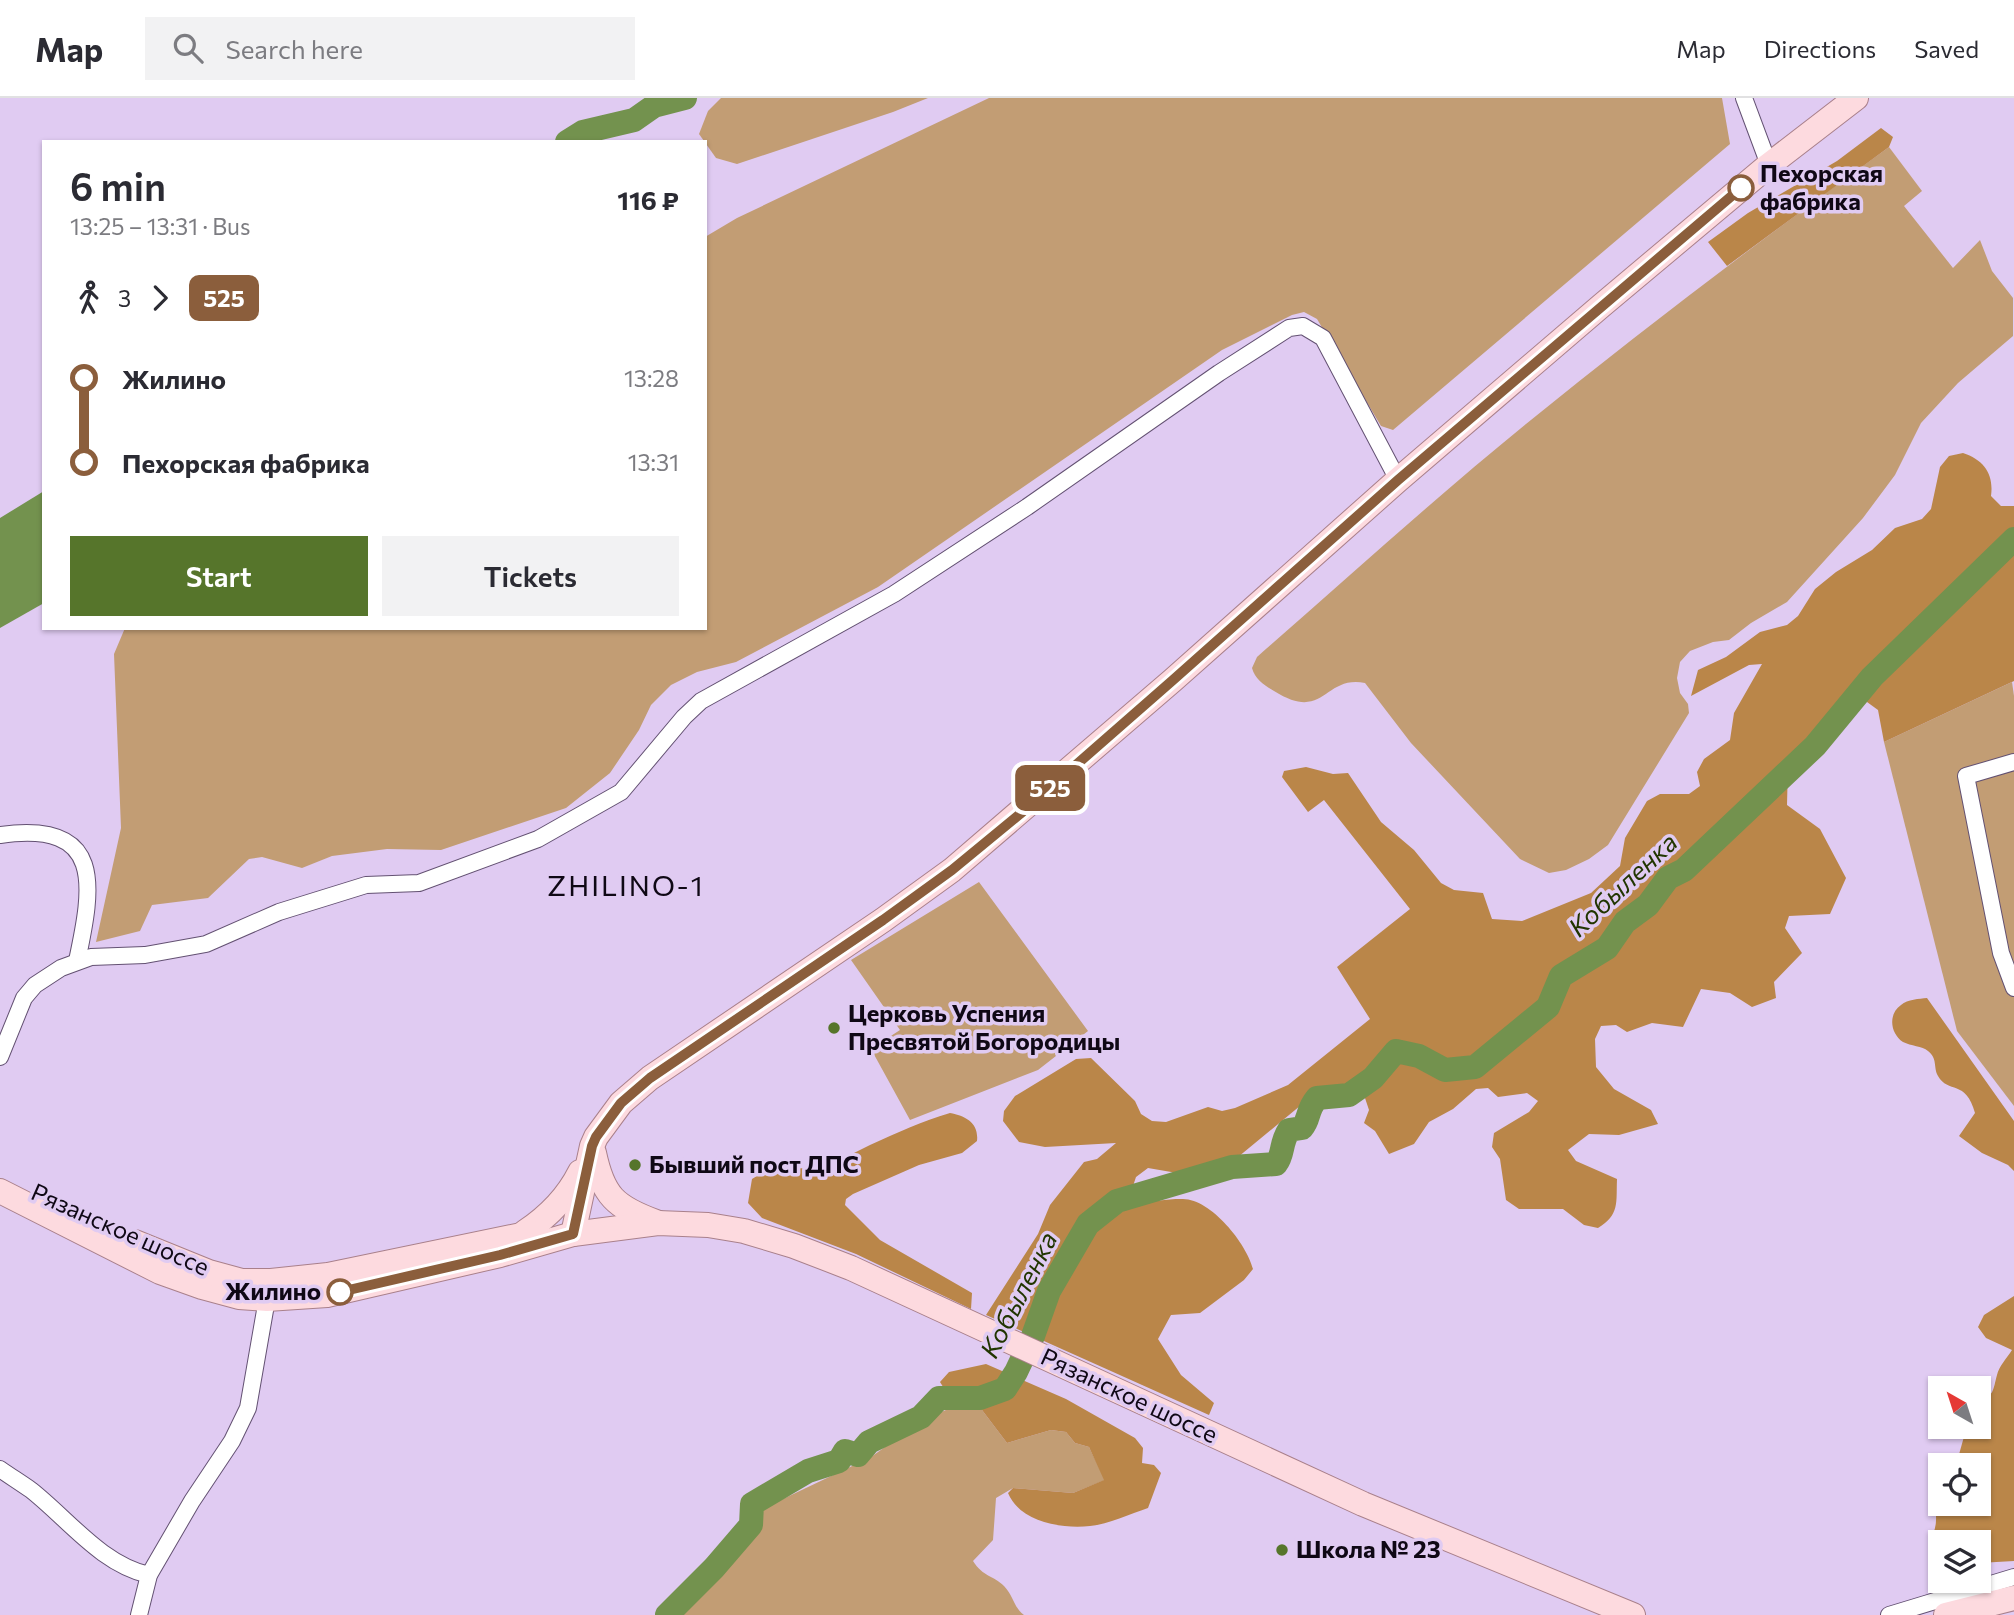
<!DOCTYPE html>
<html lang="en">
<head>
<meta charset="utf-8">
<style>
  body { margin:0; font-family:Commissioner,sans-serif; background:#f2f2f3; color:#2b2b33; height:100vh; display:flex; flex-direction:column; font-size:26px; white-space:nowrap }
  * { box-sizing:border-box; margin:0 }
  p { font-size:23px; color:#7c7c81 }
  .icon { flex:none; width:38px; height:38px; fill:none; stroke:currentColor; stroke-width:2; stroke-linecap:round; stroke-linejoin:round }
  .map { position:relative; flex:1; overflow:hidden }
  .drawer { position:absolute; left:42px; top:42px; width:665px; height:490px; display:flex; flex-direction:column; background:#fff; border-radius:0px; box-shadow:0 2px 5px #0004 }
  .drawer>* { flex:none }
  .badge { padding:0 14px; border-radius:10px; font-size:24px; line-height:46px }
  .needle { width:46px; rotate:321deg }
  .controls { position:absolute; left:1928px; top:1278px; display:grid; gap:14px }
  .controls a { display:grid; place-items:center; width:63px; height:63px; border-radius:0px; background:#fff; box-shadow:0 2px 5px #0004; font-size:35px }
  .map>.badge { position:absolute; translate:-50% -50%; box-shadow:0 0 0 4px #fff }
  .legs { display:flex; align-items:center; gap:10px; height:77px; padding:0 28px; font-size:23px }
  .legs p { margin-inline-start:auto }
  .summary { display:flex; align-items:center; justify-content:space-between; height:119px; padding:0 28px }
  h1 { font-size:38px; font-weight:600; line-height:52px }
  .cta { display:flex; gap:14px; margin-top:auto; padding:14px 28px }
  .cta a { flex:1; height:80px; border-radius:0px; background:#56752b; color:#fff; font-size:28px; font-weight:600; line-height:80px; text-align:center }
  .cta a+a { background:#f2f2f3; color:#2b2b33 }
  ul { padding:0 28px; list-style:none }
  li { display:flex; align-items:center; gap:24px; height:84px; font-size:26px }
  li i { display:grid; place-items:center; width:10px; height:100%; margin:0 9px; background:currentColor }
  li i::after { content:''; width:18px; height:18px; margin:-9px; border:5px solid; border-radius:50%; background:#fff }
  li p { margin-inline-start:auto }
  li:first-child i { background:linear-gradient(#0000 50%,currentColor 0) }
  li:last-child i { background:linear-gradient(currentColor 50%,#0000 0) }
  header { display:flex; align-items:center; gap:42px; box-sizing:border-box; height:98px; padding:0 35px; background:#fff; border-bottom:2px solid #e1e1e2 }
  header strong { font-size:33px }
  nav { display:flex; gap:38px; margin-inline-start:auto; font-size:24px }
  .search { width:490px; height:63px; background:#f2f2f3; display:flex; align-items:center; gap:18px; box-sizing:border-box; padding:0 24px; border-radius:0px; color:#7c7c81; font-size:26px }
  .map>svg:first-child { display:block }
</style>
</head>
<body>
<header>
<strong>Map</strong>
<div class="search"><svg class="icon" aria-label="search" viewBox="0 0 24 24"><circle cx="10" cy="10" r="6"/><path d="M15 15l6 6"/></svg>Search here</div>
<nav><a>Map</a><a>Directions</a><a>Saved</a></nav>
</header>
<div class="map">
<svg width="2014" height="1517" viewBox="0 0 2014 1517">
  <rect width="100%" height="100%" fill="#e0cbf2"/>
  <g fill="#c29d74">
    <path d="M 721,0 L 928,0 L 893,14 L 737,66 L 716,60 L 699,36 L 708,13 Z"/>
    <path d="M 989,0 L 1722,0 L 1730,46 L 1393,332 L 1381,328 L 1317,221 L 1304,214 L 1292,217 L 1222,252 L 878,489 L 736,564 L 697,574 L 671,587 L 651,607 L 639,632 L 610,675 L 566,710 L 441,752 L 387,751 L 332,758 L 302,770 L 262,759 L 249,761 L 208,800 L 152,807 L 140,833 L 96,844 L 121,730 L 114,556 L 125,530 L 705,530 L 705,139 L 737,120 Z"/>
    <path d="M 1889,49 L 1922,93 L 1904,108 L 1953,170 L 1980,142 L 1992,173 L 2013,200 L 2013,238 L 1958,285 L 1921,325 L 1895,377 L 1863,420 L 1787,504 L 1751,525 L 1729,542 L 1713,544 L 1690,553 L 1680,564 L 1677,580 L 1680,595 L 1688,606 L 1689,615 L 1608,747 L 1589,761 L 1566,772 L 1549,775 L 1520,761 L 1411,645 L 1365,585 C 1323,577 1325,625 1274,593 C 1264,587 1255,581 1252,570 L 1257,559 C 1346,481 1434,401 1526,326 C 1644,230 1766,138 1889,49 Z"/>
    <path d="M 2012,584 L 2014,598 L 2014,1008 L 1957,933 L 1884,644 Z"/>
    <path d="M 979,784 L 1088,933 L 1038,972 L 910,1022 L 871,951 L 900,932 L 851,862 Z"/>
    <path d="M 955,1308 L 982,1312 L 1007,1345 L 1051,1332 L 1066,1334 L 1075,1345 L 1089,1349 L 1105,1382 L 1073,1395 L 1013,1390 L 996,1400 L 993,1442 L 973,1463 C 983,1479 993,1477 1004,1488 C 1013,1497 1014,1510 1024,1517 L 680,1517 L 757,1429 L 764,1410 L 871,1359 L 923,1322 Z"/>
  </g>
  <g fill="#ba8649">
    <path d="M 1881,30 L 1893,39 L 1889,49 L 1727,168 L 1708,144 L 1748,115 L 1837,63 Z"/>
    <path d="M 1963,355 C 1984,362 1994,376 1991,398 L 2001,408 L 2014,408 L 2014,583 L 1884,644 L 1878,612 L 1867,604 L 1841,604 L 1788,666 L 1787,707 L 1820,731 L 1846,780 L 1830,816 L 1789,818 L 1785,830 L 1802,855 L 1774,884 L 1776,900 L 1752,909 L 1730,895 L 1701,891 L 1683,929 L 1652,925 L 1627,934 L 1616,927 L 1601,928 L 1595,941 L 1596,969 L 1614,991 L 1651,1012 L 1658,1026 L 1619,1037 L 1589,1036 L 1568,1052 L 1576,1063 L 1617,1081 C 1616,1104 1620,1117 1598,1130 L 1584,1127 L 1563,1111 L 1519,1111 L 1506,1102 L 1500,1061 L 1492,1049 L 1494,1035 L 1529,1014 L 1538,1003 L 1527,995 L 1498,999 L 1488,990 L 1476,991 L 1453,1011 L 1429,1024 L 1414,1046 L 1389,1056 L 1375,1033 L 1364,1025 L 1369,1012 L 1360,985 L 1318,993 L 1232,1064 L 1177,1075 L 1148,1070 L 1136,1079 L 1132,1091 C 1154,1109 1159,1100 1183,1101 C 1211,1101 1247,1146 1253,1171 L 1244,1182 L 1200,1215 L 1171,1217 L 1158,1241 L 1181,1277 L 1214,1305 L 1209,1317 L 986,1217 L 1038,1136 L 1050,1107 L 1084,1064 L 1097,1061 L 1116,1045 L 1045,1049 L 1019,1044 L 1003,1023 L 1004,1013 L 1015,998 L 1076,961 L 1091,960 L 1135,1003 L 1141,1016 L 1152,1023 L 1166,1024 L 1208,1009 L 1222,1013 L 1235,1010 L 1288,987 L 1370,921 L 1337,869 L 1410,811 L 1324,702 L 1308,714 L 1282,679 L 1284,673 L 1306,669 L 1333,676 L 1348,675 L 1381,724 L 1414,752 L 1441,785 L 1454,792 L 1483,795 L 1492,821 L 1522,823 L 1591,795 L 1620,768 L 1625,740 L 1647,703 L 1660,696 L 1689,696 L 1700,688 L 1697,674 L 1704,661 L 1730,642 L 1734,615 L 1762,566 L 1749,567 L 1691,598 L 1698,572 L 1726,559 L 1760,534 L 1787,527 L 1798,518 L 1815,491 L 1836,474 L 1872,452 L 1895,430 L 1922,421 L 1931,411 L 1940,369 L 1949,358 Z"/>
    <path d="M 1927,900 L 2014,1023 L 2014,1073 L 2008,1067 L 1982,1055 L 1959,1038 L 1975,1015 C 1966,981 1948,996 1938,978 C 1933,969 1938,961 1928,953 C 1922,948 1911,948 1903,944 C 1890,935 1888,916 1901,907 C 1908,901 1919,901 1927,900 Z"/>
    <path d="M 950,1015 C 966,1018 979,1025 977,1043 L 962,1055 L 919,1067 L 853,1096 L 846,1101 L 845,1107 L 880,1142 L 972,1195 L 971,1211 L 856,1156 L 762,1120 L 748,1105 L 752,1081 C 772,1067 797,1073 820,1068 C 838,1064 854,1055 870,1047 C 897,1035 922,1023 950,1015 Z"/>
    <path d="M 2014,1198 L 2014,1463 L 1979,1465 L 1979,1444 L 1941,1444 L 1941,1451 L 1929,1445 C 1933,1437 1936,1430 1936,1422 C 1937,1401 1924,1399 1941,1377 L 1941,1405 L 1979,1405 L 1979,1367 L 1951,1367 L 1958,1360 L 1967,1328 L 1979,1328 L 1979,1304 C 1995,1297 1993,1291 1997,1277 C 1999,1268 2007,1260 2012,1252 L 1986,1240 L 1978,1229 L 1984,1217 Z"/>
    <path d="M 986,1266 L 1066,1301 L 1135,1340 L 1143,1350 L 1142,1365 L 1154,1367 L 1161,1375 L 1148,1410 C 1130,1416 1109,1426 1090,1428 C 1061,1431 1020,1424 1008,1395 L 1013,1390 L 1073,1395 L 1104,1382 L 1089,1349 L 1075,1345 L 1066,1334 L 1051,1332 L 1007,1345 L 982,1312 L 955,1308 L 940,1284 L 949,1274 Z"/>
  </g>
  <path fill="#73924e" d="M 44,393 L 44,505 L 0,530 L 0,420 Z"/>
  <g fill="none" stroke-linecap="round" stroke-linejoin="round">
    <g stroke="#73924e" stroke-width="24">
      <path d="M 567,44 L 583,34 L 634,22 L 654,8 L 685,0"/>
      <path d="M 667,1517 L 714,1470 L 751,1427 L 752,1406 L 808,1373 L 839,1363 L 845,1353 L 858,1357 L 869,1344 L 921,1319 L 939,1300 L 980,1300 L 1005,1291 L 1016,1274 L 1033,1238 L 1049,1193 L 1088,1126 L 1117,1103 L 1232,1069 L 1276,1066 C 1284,1056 1280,1046 1289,1032 L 1302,1030 C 1310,1021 1306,1013 1317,1000 L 1349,997 L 1373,980 L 1396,953 L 1419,958 L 1445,972 L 1475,969 L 1548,909 L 1561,878 L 1607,850 L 1625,824 L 1648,807 L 1668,780 L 1684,772 L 1815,648 L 1872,579 L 2014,441"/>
    </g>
    <defs>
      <g id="minor">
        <path d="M 1744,0 L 1769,67"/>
        <path d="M 2014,664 L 1966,678 L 2001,855 L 2014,890"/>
        <path d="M 0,737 C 105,722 93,788 77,863"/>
        <path d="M 0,959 L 24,900 L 35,887 L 61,870 L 91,859 L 145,857 L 206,846 L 279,814 L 366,787 L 419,785 L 538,741 L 621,694 L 684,619 L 701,603 L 894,496 L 1027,409 L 1219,275 L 1289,230 L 1303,228 L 1323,240 L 1398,382"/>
        <path d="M 0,1371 C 10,1378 21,1385 31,1392 C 69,1422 101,1466 149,1477"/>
        <path d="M 139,1517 L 149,1477 L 192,1403 L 232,1343 L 248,1310 L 267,1201"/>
        <path d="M 1889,1517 L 2014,1479"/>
      </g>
      <g id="primary">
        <path d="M 594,1055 C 603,1098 615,1109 656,1124"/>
        <path d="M 0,1093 L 160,1174 L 202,1189 L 239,1199 L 267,1201 L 327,1197 L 500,1157 L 573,1136 L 658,1125 L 708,1127 L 744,1133 L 794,1148 L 851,1170 L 1363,1406 L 1633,1517"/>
        <path d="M 525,1134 C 549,1118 567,1100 580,1074"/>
        <path d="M 573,1136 L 592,1048 L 596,1039 L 621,1005 L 650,980 L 883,822 L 952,772 L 1173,582 L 1398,382 L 1601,208 L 1769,67 L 1856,0"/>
        <path d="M 135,1144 L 209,1174 L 242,1183 L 271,1183 L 328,1177 L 531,1135"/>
        <path d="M 1946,1517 L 2014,1500"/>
      </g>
    </defs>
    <use href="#minor" stroke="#635172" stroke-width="18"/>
    <use href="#primary" stroke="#a9808b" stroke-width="26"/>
    <use href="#minor" stroke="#fff" stroke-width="16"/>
    <use href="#primary" stroke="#fddadf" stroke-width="24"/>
  </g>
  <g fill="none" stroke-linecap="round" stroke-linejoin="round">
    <defs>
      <path id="line-1" d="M 340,1194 L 500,1157 L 573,1136 L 592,1048 L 596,1039 L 621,1005 L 650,980 L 883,822 L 952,772 L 1020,716 L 1173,582 L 1398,382 L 1741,90"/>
    </defs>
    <use href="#line-1" stroke="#fff" stroke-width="16"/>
    <use href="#line-1" stroke="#8b5e3c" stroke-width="10"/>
  </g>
  <g fill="#fff" stroke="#8b5e3c" stroke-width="3.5">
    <circle cx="1741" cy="90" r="12"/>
    <circle cx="340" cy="1194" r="12"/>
  </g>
  <g fill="#56752b" stroke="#e0cbf2" stroke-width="2.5">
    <circle cx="834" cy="930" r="7"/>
    <circle cx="635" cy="1067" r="7"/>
    <circle cx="1282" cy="1452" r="7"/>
  </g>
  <g text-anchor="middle" stroke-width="7" stroke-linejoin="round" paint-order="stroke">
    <g font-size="24" font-weight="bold" fill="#0f0815" stroke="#e0cbf2" text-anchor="start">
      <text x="1760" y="84">Пехорская<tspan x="1760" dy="28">фабрика</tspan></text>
      <text x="321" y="1202" text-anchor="end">Жилино</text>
    </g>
    <g font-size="24" font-weight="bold" fill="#0f0815" stroke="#e0cbf2" text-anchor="start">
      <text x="848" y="924">Церковь Успения<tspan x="848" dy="28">Пресвятой Богородицы</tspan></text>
      <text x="649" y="1075">Бывший пост ДПС</text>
      <text x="1296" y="1460">Школа № 23</text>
    </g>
    <g font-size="24" fill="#0f0815" stroke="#e0cbf2">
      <text transform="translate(120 1132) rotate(24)" y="8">Рязанское шоссе</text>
      <text transform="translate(1129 1298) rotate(25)" y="8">Рязанское шоссе</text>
    </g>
    <g font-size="26" font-style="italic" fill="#213500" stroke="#e0cbf2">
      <text transform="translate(1623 787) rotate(-43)" y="9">Кобыленка</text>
      <text transform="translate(1019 1197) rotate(-63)" y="9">Кобыленка</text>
    </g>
    <g font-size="28" letter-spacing="2" fill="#0f0815" stroke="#e0cbf2">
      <text x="626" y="798">ZHILINO-1</text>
    </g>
  </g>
</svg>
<div class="controls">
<a><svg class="needle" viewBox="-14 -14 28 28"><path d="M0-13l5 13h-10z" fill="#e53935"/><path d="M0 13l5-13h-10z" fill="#7c7c81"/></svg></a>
<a><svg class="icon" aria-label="locate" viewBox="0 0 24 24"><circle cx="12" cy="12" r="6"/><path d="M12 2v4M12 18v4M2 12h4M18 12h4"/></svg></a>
<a><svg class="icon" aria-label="layers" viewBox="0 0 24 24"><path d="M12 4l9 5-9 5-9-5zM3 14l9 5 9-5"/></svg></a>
</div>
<b class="badge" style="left:1050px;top:690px;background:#8b5e3c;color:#fff">525</b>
<section class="drawer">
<div class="summary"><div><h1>6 min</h1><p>13:25 – 13:31 · Bus</p></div><b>116 ₽</b></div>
<div class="legs"><svg class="icon" aria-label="walk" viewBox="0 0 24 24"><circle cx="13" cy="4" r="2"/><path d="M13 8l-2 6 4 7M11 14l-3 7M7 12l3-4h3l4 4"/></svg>3<svg class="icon" aria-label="forward" viewBox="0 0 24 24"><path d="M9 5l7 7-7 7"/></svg><b class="badge" style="background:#8b5e3c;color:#fff">525</b></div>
<ul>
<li><i style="color:#8b5e3c"></i><b>Жилино</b><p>13:28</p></li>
<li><i style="color:#8b5e3c"></i><b>Пехорская фабрика</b><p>13:31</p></li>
</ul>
<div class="cta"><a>Start</a><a>Tickets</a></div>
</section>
</div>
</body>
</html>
